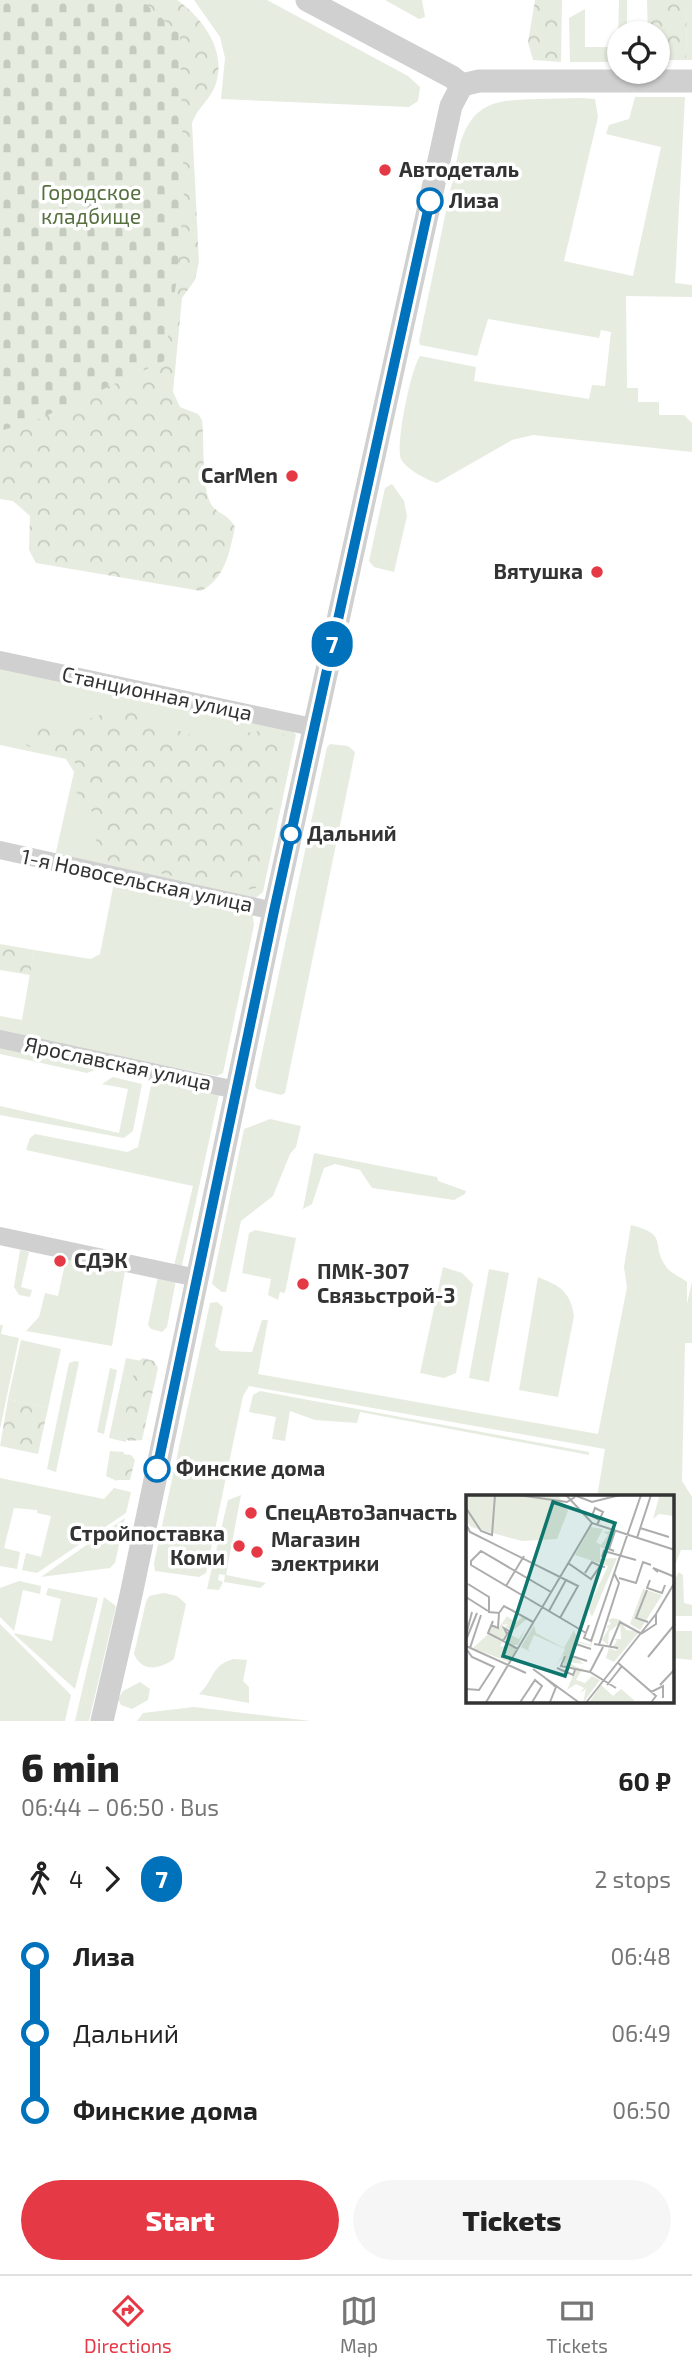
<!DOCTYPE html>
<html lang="en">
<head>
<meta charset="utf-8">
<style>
  body { margin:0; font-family:"Exo 2",sans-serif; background:#f6f6f6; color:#222; height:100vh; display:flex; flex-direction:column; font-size:26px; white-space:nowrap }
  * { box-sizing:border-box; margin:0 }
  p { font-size:23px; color:#767676 }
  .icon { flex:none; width:38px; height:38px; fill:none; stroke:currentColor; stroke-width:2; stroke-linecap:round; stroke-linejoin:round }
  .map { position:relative; height:1721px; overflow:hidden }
  .sheet { display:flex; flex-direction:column; background:#fff; flex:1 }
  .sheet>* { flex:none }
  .badge { padding:0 14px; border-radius:23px; font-size:24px; line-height:46px }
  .tools { position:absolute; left:607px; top:21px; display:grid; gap:14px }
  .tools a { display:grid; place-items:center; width:63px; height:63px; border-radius:50%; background:#fff; box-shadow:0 2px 5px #0004; font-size:35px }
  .map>.badge { position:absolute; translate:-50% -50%; box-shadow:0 0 0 4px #fff }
  .legs { display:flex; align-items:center; gap:10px; height:77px; padding:0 21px; font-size:23px }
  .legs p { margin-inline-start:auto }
  .summary { display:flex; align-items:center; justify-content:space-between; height:119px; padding:0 21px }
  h1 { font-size:38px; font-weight:800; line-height:52px }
  .action { display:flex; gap:14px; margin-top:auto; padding:14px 21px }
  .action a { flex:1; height:80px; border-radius:42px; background:#e63946; color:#fff; font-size:28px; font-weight:800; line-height:80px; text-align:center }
  .action a+a { background:#f6f6f6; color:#222 }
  ul { padding:0 21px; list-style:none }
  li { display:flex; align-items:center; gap:24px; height:77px; font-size:26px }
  li i { display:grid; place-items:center; width:10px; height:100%; margin:0 9px; background:currentColor }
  li i::after { content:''; width:18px; height:18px; margin:-9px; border:5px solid; border-radius:50%; background:#fff }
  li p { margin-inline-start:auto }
  li:first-child i { background:linear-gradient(#0000 50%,currentColor 0) }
  li:last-child i { background:linear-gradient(currentColor 50%,#0000 0) }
  .tabs { display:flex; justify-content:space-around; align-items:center; height:98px; border-top:2px solid #e0e0e0; background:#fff; font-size:19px; color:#767676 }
  .tabs a { display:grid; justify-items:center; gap:4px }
  .tabs .current { color:#e63946 }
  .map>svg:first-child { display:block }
</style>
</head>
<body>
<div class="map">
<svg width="692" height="1721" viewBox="0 0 692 1721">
  <defs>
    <pattern id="forest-crowns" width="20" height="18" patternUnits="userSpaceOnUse" patternTransform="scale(1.75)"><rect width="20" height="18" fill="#e6ecdf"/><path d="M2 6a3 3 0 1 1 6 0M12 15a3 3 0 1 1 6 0" fill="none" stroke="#c6cbc0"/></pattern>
    <pattern id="cemetery-stones" width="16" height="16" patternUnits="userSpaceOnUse" patternTransform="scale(1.75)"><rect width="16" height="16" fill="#e6ecdf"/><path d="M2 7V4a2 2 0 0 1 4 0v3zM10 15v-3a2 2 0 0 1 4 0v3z" fill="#c6cbc0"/></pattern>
  </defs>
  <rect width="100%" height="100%" fill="#fff"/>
  <g fill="#e6ecdf">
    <path d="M 194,0 L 267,0 L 408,76 L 420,87 L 418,101 L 409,107 L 221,99 L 225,58 L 220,37 Z"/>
    <path d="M 385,0 L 422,0 L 425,17 L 419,19 Z"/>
    <path d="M 619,0 L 627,0 L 627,33 L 620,33 L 619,62 L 570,62 L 569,18 L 585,9 L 585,47 L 618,47 Z"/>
    <path d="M 687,0 L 692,0 L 692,60 L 686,60 Z"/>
    <path d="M 635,97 L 685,97 L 675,283 L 692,285 L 692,297 L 626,296 L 627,388 L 638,388 L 638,402 L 659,402 L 659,415 L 684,415 L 692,423 L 692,452 L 533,435 L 512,440 L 437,483 C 427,480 406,469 401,459 C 395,446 411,368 420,356 L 476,367 L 474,381 L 589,399 L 592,385 L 605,386 L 611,332 L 601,330 L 599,338 L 488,319 L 477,356 L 420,345 L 419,341 L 460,144 C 474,99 500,100 541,99 C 559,99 577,97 595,99 L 598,117 L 564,261 L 633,276 L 661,147 L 606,134 L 609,125 L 629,119 Z"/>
    <path d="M 392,484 L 404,501 L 407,516 L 394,572 L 374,567 L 369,561 L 385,488 Z"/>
    <path d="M 0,668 L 293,730 L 296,735 L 263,892 L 253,900 L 58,856 L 56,852 L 74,772 L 66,759 L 0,745 Z"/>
    <path d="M 330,744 L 348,746 L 355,752 L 285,1093 L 281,1095 L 257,1089 L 255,1086 L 327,747 Z"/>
    <path d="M 114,883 L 252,912 L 254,925 L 223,1073 L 217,1076 L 0,1032 L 0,1016 L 22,1020 L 34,950 L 91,959 L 100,954 Z"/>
    <path d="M 0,1044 L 96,1065 L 95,1070 L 87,1073 L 0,1054 Z"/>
    <path d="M 113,1077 L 142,1084 L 133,1131 L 124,1138 L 0,1115 L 0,1106 L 119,1133 L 128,1089 L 102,1084 Z"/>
    <path d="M 159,1079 L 219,1095 L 181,1270 L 174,1266 L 193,1186 L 26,1150 L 30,1138 L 35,1134 L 127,1152 L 138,1147 L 151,1086 Z"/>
    <path d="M 270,1119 L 301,1126 L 296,1147 L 290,1154 L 273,1196 L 241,1221 L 226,1292 L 222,1292 L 212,1284 L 244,1129 Z"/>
    <path d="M 314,1153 L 437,1177 L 438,1181 L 466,1191 L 465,1194 L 454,1200 L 372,1188 L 360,1170 L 335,1164 L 324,1168 L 312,1204 L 303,1209 Z"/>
    <path d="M 631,1225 C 669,1235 651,1243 665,1265 C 670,1274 680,1276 687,1282 L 687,1304 L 692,1281 L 692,1343 L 685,1343 L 682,1481 L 692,1497 L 692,1550 L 681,1550 L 673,1570 L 673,1497 L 597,1497 L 605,1449 L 249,1386 L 243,1396 L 206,1573 L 199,1577 L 155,1571 L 154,1563 L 210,1303 L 217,1302 L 223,1307 L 215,1346 L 221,1351 L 252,1352 L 262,1320 L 268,1320 L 258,1374 L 598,1434 L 627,1287 L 624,1267 Z"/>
    <path d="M 255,1230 L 296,1238 L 285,1293 L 280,1292 L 278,1300 L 268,1295 L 271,1279 L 242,1273 L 249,1233 Z"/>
    <path d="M 20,1250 L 29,1252 L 21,1287 L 32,1290 L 30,1297 L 19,1295 L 14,1287 Z"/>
    <path d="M 67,1255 L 125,1271 L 112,1346 L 26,1331 L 39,1317 L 45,1293 L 58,1296 Z"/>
    <path d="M 443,1267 L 462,1273 L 473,1284 L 456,1373 L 444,1378 L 420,1373 Z"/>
    <path d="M 489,1269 L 509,1273 L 489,1382 L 469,1378 Z"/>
    <path d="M 158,1276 L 176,1280 L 167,1327 L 162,1332 L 151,1329 L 148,1325 Z"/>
    <path d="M 538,1277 C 560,1286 570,1291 574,1316 L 558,1397 L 519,1390 Z"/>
    <path d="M 0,1325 L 3,1325 L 1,1334 L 19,1338 L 0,1429 Z"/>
    <path d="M 21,1340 L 61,1349 L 48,1408 L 8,1399 Z"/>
    <path d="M 126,1358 L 141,1361 L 126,1442 L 109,1438 Z"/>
    <path d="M 75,1361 L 79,1362 L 56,1472 L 47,1469 L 69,1363 Z"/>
    <path d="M 110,1368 L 117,1370 L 104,1434 L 97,1432 Z"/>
    <path d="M 260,1391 L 589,1452 L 589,1455 L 360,1412 L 357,1423 L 315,1420 L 290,1411 L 285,1441 L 272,1439 L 276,1417 L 249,1412 L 253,1395 Z"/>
    <path d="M 110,1451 L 124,1452 L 117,1481 L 106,1476 Z"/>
    <path d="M 0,1478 L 104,1499 L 114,1488 L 131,1492 L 126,1513 L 37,1573 L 22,1570 L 26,1553 L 41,1557 L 51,1516 L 37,1513 L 37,1510 L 14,1508 L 4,1548 L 20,1552 L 17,1569 L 0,1566 Z"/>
    <path d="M 241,1495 L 226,1575 L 266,1583 L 260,1588 L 224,1582 L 225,1575 L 219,1574 L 218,1580 L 223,1582 L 219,1590 L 207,1589 L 228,1500 Z"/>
    <path d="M 125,1518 L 115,1563 L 110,1568 L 41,1577 Z"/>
    <path d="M 679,1572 L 683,1575 L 684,1603 L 692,1605 L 692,1616 L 673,1616 L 673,1581 Z"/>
    <path d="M 19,1581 L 41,1586 L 40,1594 L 23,1590 L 14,1631 L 0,1617 L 0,1588 Z"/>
    <path d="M 48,1588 L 98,1598 L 75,1689 L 15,1635 L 14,1633 L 52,1641 L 61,1599 L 46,1595 Z"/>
    <path d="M 164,1593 L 177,1596 L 186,1604 L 174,1659 C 160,1669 142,1673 134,1654 L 146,1602 L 149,1596 Z"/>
    <path d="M 104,1597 L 116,1606 L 89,1721 L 75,1721 Z"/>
    <path d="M 0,1624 L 71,1695 L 65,1721 L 0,1721 Z"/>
    <path d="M 673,1631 L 692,1631 L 692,1660 L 673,1658 Z"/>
    <path d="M 233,1659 L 247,1660 L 243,1681 L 249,1687 L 249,1703 L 199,1694 C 214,1681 210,1666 233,1659 Z"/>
    <path d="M 140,1682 L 150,1689 L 148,1700 L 132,1709 L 121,1705 L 118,1699 L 123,1691 Z"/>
    <path d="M 194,1707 L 311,1721 L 137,1721 L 143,1713 Z"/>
  </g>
  <g fill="url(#forest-crowns)">
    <path d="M 0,0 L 177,0 C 203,18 228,52 215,86 C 210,100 197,108 192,123 L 199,262 L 195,280 L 182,298 L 173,392 L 180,407 L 198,414 L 202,420 C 205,441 200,494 214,508 C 222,515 229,516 235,527 C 230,551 225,579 201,591 L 36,563 L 29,550 L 30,516 L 13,501 L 0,499 Z"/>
    <path d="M 535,0 L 562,0 L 561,62 L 533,60 L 528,42 Z"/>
    <path d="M 647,0 L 687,0 L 686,60 L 658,60 L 658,33 L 648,33 Z"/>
    <path d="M 119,709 C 150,709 172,733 202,738 C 228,742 266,721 288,737 L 256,888 L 241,891 L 101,860 L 95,849 L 99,820 L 76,792 C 84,748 64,755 27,746 L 23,740 L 25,731 C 42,712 60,725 80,721 C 93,719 105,712 119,709 Z"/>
    <path d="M 0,944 L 34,950 L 30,975 L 0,970 Z"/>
    <path d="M 143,1358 L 154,1361 L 158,1368 L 142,1440 L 129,1441 L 121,1435 L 136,1363 Z"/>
    <path d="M 8,1399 L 48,1408 L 38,1454 L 0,1446 Z"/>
    <path d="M 122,1454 L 131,1455 L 135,1460 L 130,1480 L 116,1480 Z"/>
  </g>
  <path fill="url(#cemetery-stones)" d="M 0,0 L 141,0 L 180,34 L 184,199 L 176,284 L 164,361 L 39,419 L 0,431 Z"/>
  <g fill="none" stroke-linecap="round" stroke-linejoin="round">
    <g stroke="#d0d0d0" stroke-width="18">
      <path d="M 0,660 L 303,725 L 315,725"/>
      <path d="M 0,850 L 274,911"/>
      <path d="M 0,1039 L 236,1090"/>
      <path d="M 0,1236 L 197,1278"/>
    </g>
    <g stroke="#d0d0d0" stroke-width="23">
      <path d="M 307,0 L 452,77 L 462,85"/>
      <path d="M 462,85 L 479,81 L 692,81"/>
      <path d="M 102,1721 L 131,1595 L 274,911 L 451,106 L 462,85"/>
    </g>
  </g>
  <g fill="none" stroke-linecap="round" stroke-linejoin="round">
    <defs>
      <path id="line-1" d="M 157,1469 L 274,911 L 430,201"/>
    </defs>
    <use href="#line-1" stroke="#fff" stroke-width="16"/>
    <use href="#line-1" stroke="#0072bc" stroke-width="10"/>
  </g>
  <g fill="#e63946" stroke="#fff" stroke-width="2.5">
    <circle cx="385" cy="170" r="7"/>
    <circle cx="292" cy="476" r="7"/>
    <circle cx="597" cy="572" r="7"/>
    <circle cx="60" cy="1261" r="7"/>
    <circle cx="303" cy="1284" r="7"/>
    <circle cx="251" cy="1513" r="7"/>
    <circle cx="239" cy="1546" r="7"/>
    <circle cx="257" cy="1552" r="7"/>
  </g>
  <g fill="#fff" stroke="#0072bc" stroke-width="3.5">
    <circle cx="430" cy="201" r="12"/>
    <circle cx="291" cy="834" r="9"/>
    <circle cx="157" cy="1469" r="12"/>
  </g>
  <g text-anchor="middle" stroke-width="7" stroke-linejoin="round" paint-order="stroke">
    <g font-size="21" font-weight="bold" fill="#333" stroke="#fff" text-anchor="start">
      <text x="399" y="177">Автодеталь</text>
      <text x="278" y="483" text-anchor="end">CarMen</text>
      <text x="583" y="579" text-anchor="end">Вятушка</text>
      <text x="74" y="1268">СДЭК</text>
      <text x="317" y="1279">ПМК-307<tspan x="317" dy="24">Связьстрой-3</tspan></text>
      <text x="265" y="1520">СпецАвтоЗапчасть</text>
      <text x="225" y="1541" text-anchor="end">Стройпоставка<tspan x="225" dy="24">Коми</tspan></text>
      <text x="271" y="1547">Магазин<tspan x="271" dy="24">электрики</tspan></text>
    </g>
    <g font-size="21" fill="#56703f" stroke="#fff">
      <text x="91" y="200">Городское<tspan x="91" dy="24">кладбище</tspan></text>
    </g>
    <g font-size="21" font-weight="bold" fill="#333" stroke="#fff" text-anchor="start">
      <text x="449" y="208">Лиза</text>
      <text x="307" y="841">Дальний</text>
      <text x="176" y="1476">Финские дома</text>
    </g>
    <g font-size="21" fill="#333" stroke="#fff">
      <text transform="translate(157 694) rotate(12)" y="7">Станционная улица</text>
      <text transform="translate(137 881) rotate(12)" y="7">1-я Новосельская улица</text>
      <text transform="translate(118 1064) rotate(12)" y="7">Ярославская улица</text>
    </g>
  </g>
  <g transform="translate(466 1495)">
    <rect width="208" height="208" fill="#fff"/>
    <path d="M 125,32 L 137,34 L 130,47 L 135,50 L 142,40 L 137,37 L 145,36 L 139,52 L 153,58 L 134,52 L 134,64 L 151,63 L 126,122 L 122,113 L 142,71 L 109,60 ZM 177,94 L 196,100 L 174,135 L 164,129 ZM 41,121 L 50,128 L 56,122 L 61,124 L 43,139 L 53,144 L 60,133 L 52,150 L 45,150 L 51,154 L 43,167 L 7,153 L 22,139 L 36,147 L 34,152 L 44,150 L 38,145 L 44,135 L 39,132 L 42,129 L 36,130 L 40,139 L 36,145 L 22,136 L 25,131 L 32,134 ZM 147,123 L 155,125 L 160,135 L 173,137 L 148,167 L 140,163 L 143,153 L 151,156 L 147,151 L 151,146 L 148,144 L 155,144 L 154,128 L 143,137 L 142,150 L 136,145 L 143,133 L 140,132 L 145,129 L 142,125 ZM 133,128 L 125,151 L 110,147 L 105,159 L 118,169 L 102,167 L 115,174 L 118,171 L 110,185 L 119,188 L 126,181 L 134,185 L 117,208 L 120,194 L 114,198 L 118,193 L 110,189 L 101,195 L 109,176 L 98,170 L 98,159 L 90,172 L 99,154 L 68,140 L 62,154 L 65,157 L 55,152 L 68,130 L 70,138 L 98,153 L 108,135 L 112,146 L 124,150 ZM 135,190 L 147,201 L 155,194 L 168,205 L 166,208 L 122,209 Z" fill="#e6ecdf"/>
    <path d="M 186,0 L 208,1 L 208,21 L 193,19 L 187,24 L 193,2 Z" fill="#e6ecdf"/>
    <path d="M 0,0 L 92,0 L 102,16 L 91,44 L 56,46 L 5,32 L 0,25 Z" fill="#e6ecdf"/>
    <path fill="none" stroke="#adadad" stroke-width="2" d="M 52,0 L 101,7 L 109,2M 100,0 L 126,28 L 209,55M 108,0 L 126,7 L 154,0M 0,13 L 15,36 L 26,40 L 29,0M 131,30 L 137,17 L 129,13 L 126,21 L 133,25M 1,31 L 4,37 L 100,85 L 83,116M 174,33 L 203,42M 171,43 L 185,0M 148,56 L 143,54 L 149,36M 136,62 L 138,56 L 170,65M 102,68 L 125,84 L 134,71 L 139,72M 192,77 L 187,73 L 209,82M 119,78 L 126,67 L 134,71M 153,83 L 170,88 L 177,67 L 185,70M 184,85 L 181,93 L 196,98 L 199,90M 2,89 L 23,102 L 23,117 L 33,118 L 38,111 L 67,127M 40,91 L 58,61M 181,95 L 170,123 L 182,127M 85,97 L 15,56 L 5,66 L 5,70 L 120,138M 0,102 L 22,116M 94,123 L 112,91 L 100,85M 27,126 L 22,138 L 52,154M 25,130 L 32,133 L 33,118M 123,130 L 118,143 L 125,146 L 175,0M 175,139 L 190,129 L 190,119M 0,140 L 6,117M 0,145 L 11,118M 37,146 L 43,136 L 38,133 L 41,139M 128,149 L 152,153M 133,150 L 153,88 L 148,78M 0,151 L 60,178M 144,151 L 154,127 L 174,138M 4,153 L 15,120M 99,161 L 95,171 L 124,177 L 150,193M 182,162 L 209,129M 121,166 L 106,161 L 110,149 L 125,154M 151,167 L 190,201 L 184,209M 91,173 L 107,180 L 109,175M 67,174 L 115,209M 124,177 L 137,152M 78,182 L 90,192 L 84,207M 141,190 L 156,171M 194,190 L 209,174M 0,194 L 13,195 L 28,172 L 6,162 L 1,155M 185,197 L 197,191 L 197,203M 19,209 L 126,28M 53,209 L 69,185 L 76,191 L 65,209M 119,209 L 190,119 L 209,87"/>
    <path fill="#0f766e" fill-opacity="0.15" stroke="#0f766e" stroke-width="3.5" d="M 87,7 L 149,28 L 99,181 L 37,161 Z"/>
    <rect width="208" height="208" fill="none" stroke="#333" stroke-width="3.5"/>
  </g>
</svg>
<div class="tools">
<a><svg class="icon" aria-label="locate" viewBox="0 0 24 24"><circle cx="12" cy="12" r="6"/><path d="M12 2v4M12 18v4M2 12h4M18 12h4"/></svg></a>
</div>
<b class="badge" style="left:332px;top:644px;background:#0072bc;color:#fff">7</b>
</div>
<section class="sheet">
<div class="summary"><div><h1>6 min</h1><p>06:44 – 06:50 · Bus</p></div><b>60 ₽</b></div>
<div class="legs"><svg class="icon" aria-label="walk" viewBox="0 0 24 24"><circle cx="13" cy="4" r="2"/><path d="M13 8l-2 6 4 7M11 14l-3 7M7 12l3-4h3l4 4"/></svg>4<svg class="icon" aria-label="forward" viewBox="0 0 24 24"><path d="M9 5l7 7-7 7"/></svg><b class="badge" style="background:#0072bc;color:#fff">7</b><p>2 stops</p></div>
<ul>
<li><i style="color:#0072bc"></i><b>Лиза</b><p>06:48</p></li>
<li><i style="color:#0072bc"></i><span>Дальний</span><p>06:49</p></li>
<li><i style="color:#0072bc"></i><b>Финские дома</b><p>06:50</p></li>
</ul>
<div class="action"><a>Start</a><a>Tickets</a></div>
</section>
<nav class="tabs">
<a class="current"><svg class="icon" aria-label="directions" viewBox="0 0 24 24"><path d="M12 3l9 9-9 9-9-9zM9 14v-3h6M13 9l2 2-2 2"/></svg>Directions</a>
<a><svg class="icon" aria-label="map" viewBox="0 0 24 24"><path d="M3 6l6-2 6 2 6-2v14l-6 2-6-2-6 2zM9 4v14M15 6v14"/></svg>Map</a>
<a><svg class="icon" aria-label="tickets" viewBox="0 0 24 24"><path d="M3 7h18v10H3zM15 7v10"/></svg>Tickets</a>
</nav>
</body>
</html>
